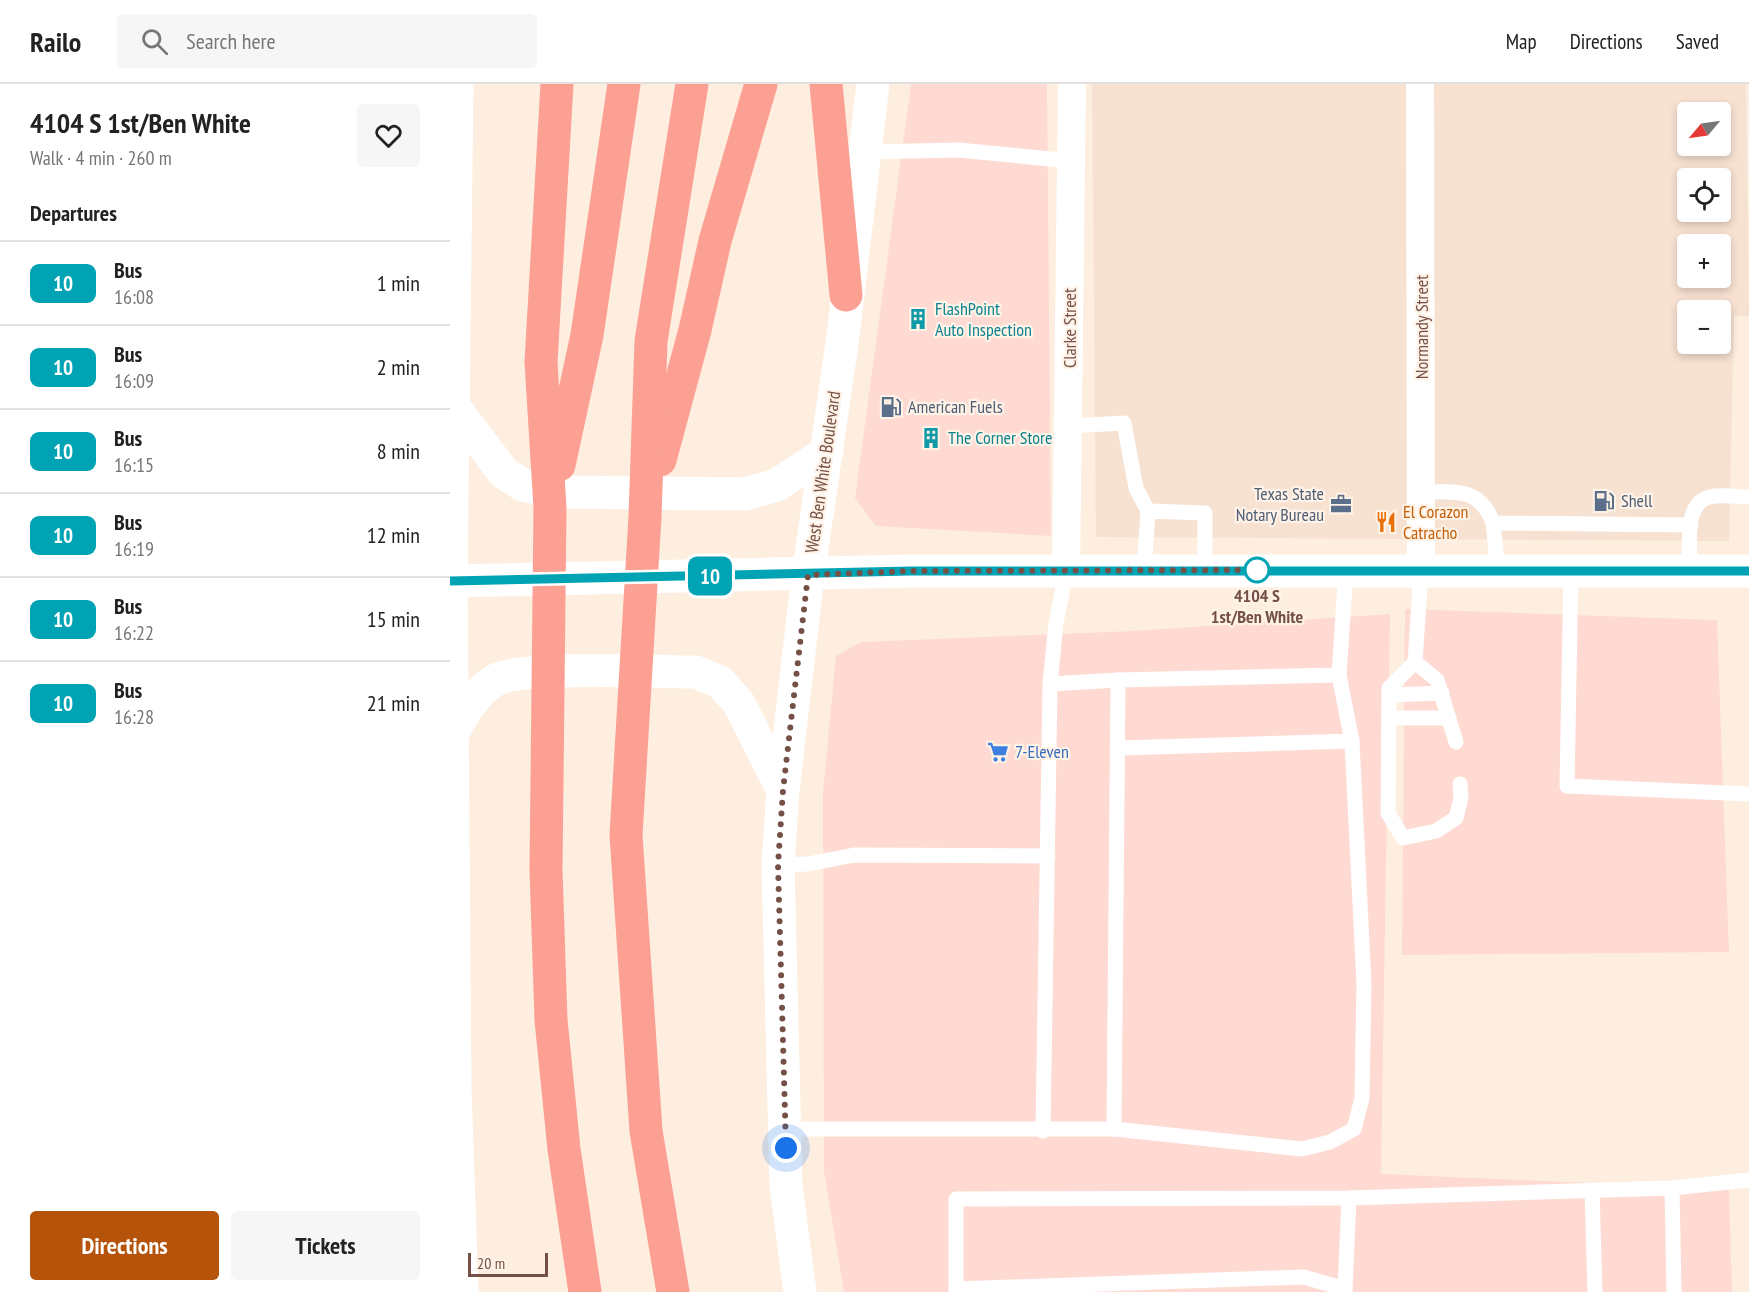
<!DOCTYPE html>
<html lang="en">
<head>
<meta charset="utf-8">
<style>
  body { margin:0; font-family:"PT Sans Narrow",sans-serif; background:#f6f6f6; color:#222; height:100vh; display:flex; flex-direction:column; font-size:22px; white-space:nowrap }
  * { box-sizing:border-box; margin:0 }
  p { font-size:20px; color:#767676 }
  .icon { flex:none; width:33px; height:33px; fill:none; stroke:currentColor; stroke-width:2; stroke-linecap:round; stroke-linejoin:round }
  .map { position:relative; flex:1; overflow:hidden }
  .side { display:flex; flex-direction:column; background:#fff; width:450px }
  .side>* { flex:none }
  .badge { padding:0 12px; border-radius:9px; font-size:21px; line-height:39px }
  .needle { width:39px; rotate:241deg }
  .fabs { position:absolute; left:1227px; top:18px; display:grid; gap:12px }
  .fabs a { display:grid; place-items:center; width:54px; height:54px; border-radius:6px; background:#fff; box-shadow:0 3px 9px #0003; font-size:30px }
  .scale { position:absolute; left:18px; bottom:15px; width:80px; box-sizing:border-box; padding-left:6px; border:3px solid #755046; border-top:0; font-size:16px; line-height:21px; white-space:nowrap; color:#755046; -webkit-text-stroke:4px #fff2e7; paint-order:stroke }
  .you { position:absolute; width:30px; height:30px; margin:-15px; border:4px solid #fff; border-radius:50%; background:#1a73e8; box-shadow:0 0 0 9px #1a73e833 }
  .map>.badge { position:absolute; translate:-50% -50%; box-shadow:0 0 0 3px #fff }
  h2 { padding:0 30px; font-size:22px; line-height:54px }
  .round { display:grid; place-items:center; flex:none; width:63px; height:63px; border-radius:6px; background:#f6f6f6 }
  .summary { display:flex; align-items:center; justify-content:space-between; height:102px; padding:0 30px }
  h1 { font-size:28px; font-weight:600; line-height:45px }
  .button { display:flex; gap:12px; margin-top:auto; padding:12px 30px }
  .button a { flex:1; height:69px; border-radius:6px; background:#b45309; color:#fff; font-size:24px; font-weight:600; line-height:69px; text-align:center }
  .button a+a { background:#f6f6f6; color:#222 }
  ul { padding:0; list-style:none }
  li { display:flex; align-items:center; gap:18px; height:84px; padding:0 30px; border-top:2px solid #e0e0e0 }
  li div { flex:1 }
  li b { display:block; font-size:22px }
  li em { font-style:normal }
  li .badge { min-width:66px; font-weight:700; text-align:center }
  header { display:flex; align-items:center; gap:36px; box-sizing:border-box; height:84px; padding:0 30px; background:#fff; border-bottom:2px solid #e0e0e0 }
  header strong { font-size:28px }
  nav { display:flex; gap:33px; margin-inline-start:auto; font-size:21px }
  .search { width:420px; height:54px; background:#f6f6f6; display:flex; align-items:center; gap:15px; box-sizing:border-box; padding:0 21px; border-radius:6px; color:#767676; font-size:22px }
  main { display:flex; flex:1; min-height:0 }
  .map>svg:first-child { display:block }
</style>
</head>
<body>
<header>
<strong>Railo</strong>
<div class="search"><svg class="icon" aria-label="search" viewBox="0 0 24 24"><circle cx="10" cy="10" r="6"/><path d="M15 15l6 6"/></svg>Search here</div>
<nav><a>Map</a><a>Directions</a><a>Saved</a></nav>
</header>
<main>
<section class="side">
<div class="summary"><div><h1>4104 S 1st/Ben White</h1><p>Walk · 4 min · 260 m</p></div><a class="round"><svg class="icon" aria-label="heart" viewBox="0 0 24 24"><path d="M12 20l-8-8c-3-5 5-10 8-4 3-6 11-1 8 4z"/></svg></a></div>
<h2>Departures</h2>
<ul>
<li><span class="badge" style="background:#00a3b4;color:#fff">10</span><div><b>Bus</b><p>16:08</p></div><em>1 min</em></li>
<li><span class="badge" style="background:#00a3b4;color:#fff">10</span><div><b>Bus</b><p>16:09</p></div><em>2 min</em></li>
<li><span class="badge" style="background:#00a3b4;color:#fff">10</span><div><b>Bus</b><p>16:15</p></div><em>8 min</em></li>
<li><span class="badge" style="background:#00a3b4;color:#fff">10</span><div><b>Bus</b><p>16:19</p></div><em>12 min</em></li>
<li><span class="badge" style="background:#00a3b4;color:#fff">10</span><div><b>Bus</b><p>16:22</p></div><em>15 min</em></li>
<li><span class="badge" style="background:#00a3b4;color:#fff">10</span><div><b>Bus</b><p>16:28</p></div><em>21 min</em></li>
</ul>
<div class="button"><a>Directions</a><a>Tickets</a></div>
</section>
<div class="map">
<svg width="1299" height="1208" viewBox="0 0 1299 1208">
  <rect width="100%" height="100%" fill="#fdeee0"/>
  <path fill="#f7e1d1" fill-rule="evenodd" d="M 642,0 L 1296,0 L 1299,232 L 1284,232 L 1279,457 L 646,453 ZM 1238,28 L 1270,28 L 1270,62 L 1238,62 ZM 1238,94 L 1270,94 L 1270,128 L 1238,128 ZM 1238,160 L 1270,160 L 1270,194 L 1238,194 ZM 1238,226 L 1270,226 L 1270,260 L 1238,260 Z"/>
  <g fill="#fedad3">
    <path d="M 461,0 L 597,0 L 601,452 L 426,442 L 405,414 Z"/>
    <path d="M 955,525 L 1267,536 L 1279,868 L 952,871 Z"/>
    <path d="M 940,530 L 931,1090 L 1279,1105 L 1282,1208 L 394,1208 L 374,1087 L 373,709 L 386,572 L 411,558 L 683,547 Z"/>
  </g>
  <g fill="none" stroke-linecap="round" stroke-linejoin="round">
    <g stroke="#fff" stroke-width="15">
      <path d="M 415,68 L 509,66 L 621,77"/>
      <path d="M 619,342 L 674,339 L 686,404 L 698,427"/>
      <path d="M 973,408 C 1006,408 1030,403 1043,439 L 1241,441"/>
      <path d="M 1043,439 L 1048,486"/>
      <path d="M 694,486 L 698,427 L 755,429 L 755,486"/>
      <path d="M 1121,486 L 1117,702 L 1299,710"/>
      <path d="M 1240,486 C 1240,466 1233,418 1260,413 C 1272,410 1287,413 1299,413"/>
      <path d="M 965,578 L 971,487"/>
      <path d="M 600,600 L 668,596"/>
      <path d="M 940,611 L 992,609"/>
      <path d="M 939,634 L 999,634"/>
      <path d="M 1006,658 L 987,596 L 965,578 L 939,604 L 938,729 L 953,754 L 986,747 L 1006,734 L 1011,714 L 1010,700"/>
      <path d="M 668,664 L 902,657 L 889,591"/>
      <path d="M 328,781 L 358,780 L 404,771 L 598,772"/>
      <path d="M 336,1045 L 664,1045 L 668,596 L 889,591 L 896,486"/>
      <path d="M 664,1045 L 852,1065 L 880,1058 L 904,1045 L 912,1014 L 914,900 L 902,657"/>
      <path d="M 593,1047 L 600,600 L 606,539 L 616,488"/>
      <path d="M 1222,1104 L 1224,1208"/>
      <path d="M 1142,1106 L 1145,1208"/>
      <path d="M 895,1205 L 899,1114"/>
      <path d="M 895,1208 L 895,1205 L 854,1193 L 506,1205 L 506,1115 L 899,1114 L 1222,1104 L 1299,1096"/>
    </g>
    <g stroke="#fff" stroke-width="28">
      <path d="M 970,0 L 971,487"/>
      <path d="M 616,488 L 622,0"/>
    </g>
    <g stroke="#fff" stroke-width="33">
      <path d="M 7,0 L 1,497 L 5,1004 L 12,1208"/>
      <path d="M 4,323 L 54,389 L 73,401 L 107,408 L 295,410 L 327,401 L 377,368"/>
      <path d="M 0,497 L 461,487 L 1299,487"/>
      <path d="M 2,650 C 14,629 24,610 44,597 C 68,581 210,588 246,588 L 270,598 L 288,618 L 333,706"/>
      <path d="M 350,1208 L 336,1102 L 328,781 L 333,706 L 358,491 L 392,260 L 423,0"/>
    </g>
    <g stroke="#fba093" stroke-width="33">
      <path d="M 107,0 L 91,278 L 100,424 L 96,786 L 101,936 L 114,1065 L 135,1208"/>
      <path d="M 376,0 L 396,211"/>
      <path d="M 210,376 L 245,246 L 265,157 L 311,0"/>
      <path d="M 109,381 L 137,251 L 174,0"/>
      <path d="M 223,1208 L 196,1047 L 176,751 L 195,433 L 201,257 L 242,0"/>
    </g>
  </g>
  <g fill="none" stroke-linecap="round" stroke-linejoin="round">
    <defs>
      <path id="line" d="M 0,497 L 461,487 L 1299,487"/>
    </defs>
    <use href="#line" stroke="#fff" stroke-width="14"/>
    <use href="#line" stroke="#00a3b4" stroke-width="9"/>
    <path stroke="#755046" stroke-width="6" stroke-dasharray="0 10.8" d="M 336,1064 L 328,781 L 333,706 L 358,491 L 461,487 L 807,486"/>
  </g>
  <defs>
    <symbol id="building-bare" viewBox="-9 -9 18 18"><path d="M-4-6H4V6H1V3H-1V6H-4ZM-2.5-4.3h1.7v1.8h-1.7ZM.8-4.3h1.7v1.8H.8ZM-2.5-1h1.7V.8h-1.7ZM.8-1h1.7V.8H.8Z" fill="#0f9aa8" stroke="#fff2e7" stroke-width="2.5" paint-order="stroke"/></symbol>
    <symbol id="fuel-bare" viewBox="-9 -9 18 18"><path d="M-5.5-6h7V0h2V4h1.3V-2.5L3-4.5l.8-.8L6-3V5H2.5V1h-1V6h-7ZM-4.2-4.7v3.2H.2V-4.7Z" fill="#5c6f8a" stroke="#fff2e7" stroke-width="2.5" paint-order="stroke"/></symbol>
    <symbol id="office-bare" viewBox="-9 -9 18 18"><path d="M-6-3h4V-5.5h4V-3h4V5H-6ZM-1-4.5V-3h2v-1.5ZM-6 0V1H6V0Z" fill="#5c6f8a" stroke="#fff2e7" stroke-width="2.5" paint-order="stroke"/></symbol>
    <symbol id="restaurant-bare" viewBox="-9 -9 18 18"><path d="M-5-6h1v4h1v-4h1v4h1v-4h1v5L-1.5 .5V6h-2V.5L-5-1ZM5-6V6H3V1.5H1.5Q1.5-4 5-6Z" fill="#e8710a" stroke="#fff2e7" stroke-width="2.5" paint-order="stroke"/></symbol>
    <symbol id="supermarket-bare" viewBox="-9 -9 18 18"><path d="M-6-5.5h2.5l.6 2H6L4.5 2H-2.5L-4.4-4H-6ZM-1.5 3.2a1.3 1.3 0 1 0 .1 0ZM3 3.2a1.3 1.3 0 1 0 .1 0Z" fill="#3f7fe0" stroke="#fff2e7" stroke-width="2.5" paint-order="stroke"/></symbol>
  </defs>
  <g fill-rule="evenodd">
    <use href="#building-bare" x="453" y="220" width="30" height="30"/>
    <use href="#fuel-bare" x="426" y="308" width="30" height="30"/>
    <use href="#building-bare" x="466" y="339" width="30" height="30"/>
    <use href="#fuel-bare" x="1139" y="402" width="30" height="30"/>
    <use href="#office-bare" x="876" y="405" width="30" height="30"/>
    <use href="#restaurant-bare" x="921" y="423" width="30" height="30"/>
    <use href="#supermarket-bare" x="533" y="653" width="30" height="30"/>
  </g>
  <circle fill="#fff" stroke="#00a3b4" stroke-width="3" cx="807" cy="486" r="12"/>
  <g text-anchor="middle" stroke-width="4.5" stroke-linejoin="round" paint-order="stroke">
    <g font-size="18" fill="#0d838f" stroke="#fff2e7" text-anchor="start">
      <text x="485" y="231">FlashPoint<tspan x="485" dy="21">Auto Inspection</tspan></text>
      <text x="498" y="360">The Corner Store</text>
    </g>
    <g font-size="18" fill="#755046" stroke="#fff2e7">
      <text transform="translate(972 243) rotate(-90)" y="6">Normandy Street</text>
      <text transform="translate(620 244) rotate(-90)" y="6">Clarke Street</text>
      <text transform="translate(373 388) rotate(-82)" y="6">West Ben White Boulevard</text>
    </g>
    <g font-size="18" fill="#4e5e75" stroke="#fff2e7" text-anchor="start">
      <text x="458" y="329">American Fuels</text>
      <text x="874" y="416" text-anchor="end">Texas State<tspan x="874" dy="21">Notary Bureau</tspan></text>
      <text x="1171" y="423">Shell</text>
    </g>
    <g font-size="18" fill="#c56008" stroke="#fff2e7" text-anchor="start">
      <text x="953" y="434">El Corazon<tspan x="953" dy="21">Catracho</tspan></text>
    </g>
    <g font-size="18" font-weight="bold" fill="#755046" stroke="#fff2e7">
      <text x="807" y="518">4104 S<tspan x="807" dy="21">1st/Ben White</tspan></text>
    </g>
    <g font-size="18" fill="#366cbe" stroke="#fff2e7" text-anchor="start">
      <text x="565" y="674">7-Eleven</text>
    </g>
  </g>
</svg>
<div class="fabs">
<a><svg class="needle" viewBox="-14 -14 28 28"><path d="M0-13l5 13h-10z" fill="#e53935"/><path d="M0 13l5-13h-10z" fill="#767676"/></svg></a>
<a><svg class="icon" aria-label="locate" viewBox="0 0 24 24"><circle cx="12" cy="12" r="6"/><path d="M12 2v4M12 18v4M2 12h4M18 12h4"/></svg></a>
<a>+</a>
<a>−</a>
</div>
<div class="scale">20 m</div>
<div class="you" style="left:336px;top:1064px"></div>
<b class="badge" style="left:260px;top:492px;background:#00a3b4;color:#fff">10</b>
</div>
</main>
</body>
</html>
